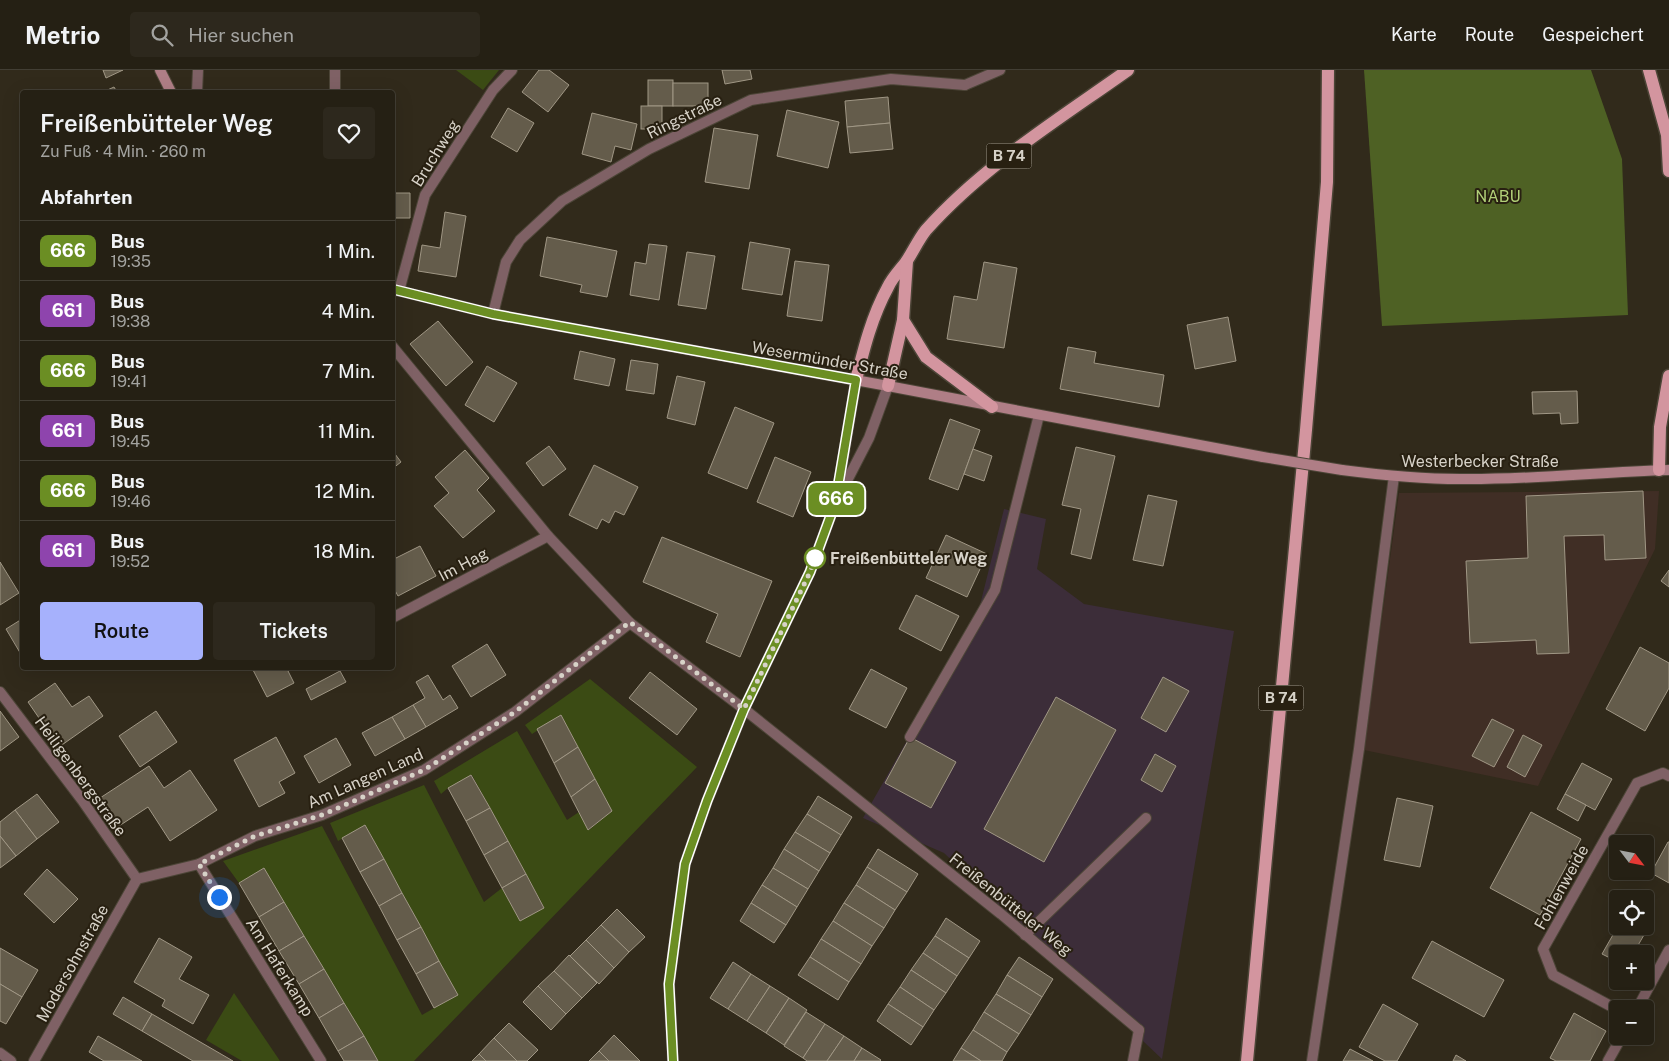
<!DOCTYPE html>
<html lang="de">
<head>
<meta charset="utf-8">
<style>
  body { margin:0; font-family:"Public Sans",sans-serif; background:#2d281d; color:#f1f3f6; height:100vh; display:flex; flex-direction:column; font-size:19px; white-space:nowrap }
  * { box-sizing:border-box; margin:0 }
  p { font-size:16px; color:#a3a3a0 }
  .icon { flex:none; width:28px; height:28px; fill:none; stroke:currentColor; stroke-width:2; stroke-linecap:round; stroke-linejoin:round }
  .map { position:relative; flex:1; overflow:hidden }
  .drawer { position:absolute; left:20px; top:20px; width:375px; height:580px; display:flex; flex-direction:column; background:#252014; border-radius:5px; box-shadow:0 5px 20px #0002,0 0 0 1px #423e34 }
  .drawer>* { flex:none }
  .badge { padding:0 10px; border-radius:8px; font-size:18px; line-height:32px }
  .needle { width:32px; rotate:122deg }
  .buttons { position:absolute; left:1609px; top:765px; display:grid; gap:10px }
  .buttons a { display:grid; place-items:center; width:45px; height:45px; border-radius:5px; background:#252014; box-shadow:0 5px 20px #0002,0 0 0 1px #423e34; font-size:25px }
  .you { position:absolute; width:25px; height:25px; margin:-12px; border:4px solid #fff; border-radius:50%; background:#1a73e8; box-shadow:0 0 0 8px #1a73e833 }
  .map>.badge { position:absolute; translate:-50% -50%; box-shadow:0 0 0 2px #fff }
  h2 { padding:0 20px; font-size:19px; line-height:45px }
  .round { display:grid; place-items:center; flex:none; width:52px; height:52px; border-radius:5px; background:#2d281d }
  .head { display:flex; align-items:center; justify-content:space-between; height:85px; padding:0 20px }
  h1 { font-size:24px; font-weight:600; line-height:38px }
  .cta { display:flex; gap:10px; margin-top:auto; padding:10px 20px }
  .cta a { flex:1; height:58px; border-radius:5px; background:#a6b1fc; color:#111; font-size:20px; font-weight:600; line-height:58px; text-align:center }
  .cta a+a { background:#2d281d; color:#f1f3f6 }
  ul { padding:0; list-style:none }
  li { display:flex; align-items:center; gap:15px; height:60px; padding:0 20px; border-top:1px solid #423e34 }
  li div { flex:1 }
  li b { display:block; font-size:19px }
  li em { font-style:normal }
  li .badge { min-width:55px; font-weight:700; text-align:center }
  header { display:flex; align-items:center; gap:30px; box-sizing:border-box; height:70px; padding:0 25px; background:#252014; border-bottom:1px solid #423e34 }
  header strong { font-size:24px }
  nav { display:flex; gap:28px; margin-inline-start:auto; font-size:18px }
  .search { width:350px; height:45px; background:#2d281d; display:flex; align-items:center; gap:12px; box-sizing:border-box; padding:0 18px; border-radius:5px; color:#a3a3a0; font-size:19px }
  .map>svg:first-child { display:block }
</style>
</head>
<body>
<header>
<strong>Metrio</strong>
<div class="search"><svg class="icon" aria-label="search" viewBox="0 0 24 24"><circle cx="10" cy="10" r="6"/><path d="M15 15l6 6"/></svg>Hier suchen</div>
<nav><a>Karte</a><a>Route</a><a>Gespeichert</a></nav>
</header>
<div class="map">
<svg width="1669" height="991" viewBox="0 0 1669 991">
  <rect width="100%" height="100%" fill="#312a1b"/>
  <path fill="#402e25" d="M 1659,421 L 1655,479 L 1538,716 L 1364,680 L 1399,423 Z"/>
  <path fill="#3c2d39" d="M 1004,439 L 1046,449 L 1037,499 L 1084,534 L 1234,561 L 1162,989 L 944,783 L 863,748 L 977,547 Z"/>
  <g fill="#3b4b14">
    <path d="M 456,0 L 499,0 L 483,20 Z"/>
    <path d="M 590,609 L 697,697 L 414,991 L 378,991 L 264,799 L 239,813 L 223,791 L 322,756 L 422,945 L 457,925 L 366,756 L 338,771 L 330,753 L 424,715 L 484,832 L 502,818 L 520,851 L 544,837 L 472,705 L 448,718 L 441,724 L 434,711 L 517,661 L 567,750 L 579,742 L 589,760 L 612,741 L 561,645 L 532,664 L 525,655 Z"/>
    <path d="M 234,923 L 280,991 L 242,991 L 206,970 Z"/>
  </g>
  <path fill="#4e6124" d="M 1364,0 L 1591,0 L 1622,89 L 1628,245 L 1382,256 Z"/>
  <g fill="#645c4b" stroke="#a09785">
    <path d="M 103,0 L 123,0 L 106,8 Z"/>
    <path d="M 539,0 L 549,0 L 569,15 L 548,42 L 522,22 Z"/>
    <path d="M 722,0 L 750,0 L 752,9 L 725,14 Z"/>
    <rect x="648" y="10" width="25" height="26"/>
    <rect x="673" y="13" width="35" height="23"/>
    <path d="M 114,17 L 117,22 L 103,22 Z"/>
    <path d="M 888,27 L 890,53 L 847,57 L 845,31 Z"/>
    <rect x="641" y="36" width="21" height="23"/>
    <path d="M 508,38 L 534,53 L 517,82 L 491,67 Z"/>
    <path d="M 787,40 L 839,52 L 828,98 L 777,86 Z"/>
    <path d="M 592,43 L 637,54 L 631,80 L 615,76 L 611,92 L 582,84 Z"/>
    <path d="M 890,53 L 893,79 L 850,83 L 847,57 Z"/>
    <path d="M 714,58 L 758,65 L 749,119 L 705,112 Z"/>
    <path d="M 392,102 L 395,102 L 395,123 L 410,123 L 410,148 L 392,148 Z"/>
    <path d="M 445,142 L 466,146 L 456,207 L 418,201 L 422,175 L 440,178 Z"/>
    <path d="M 547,167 L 617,181 L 607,227 L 580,222 L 582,215 L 540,206 Z"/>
    <path d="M 750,172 L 790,179 L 782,225 L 742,219 Z"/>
    <path d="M 649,174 L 667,176 L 659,230 L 630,225 L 635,192 L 646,194 Z"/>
    <path d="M 687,182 L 715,186 L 706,239 L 678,235 Z"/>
    <path d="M 795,191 L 829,195 L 822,251 L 787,246 Z"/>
    <path d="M 984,192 L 1017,198 L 1004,278 L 947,269 L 954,226 L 977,230 Z"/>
    <path d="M 1228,247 L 1236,291 L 1195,299 L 1187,255 Z"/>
    <path d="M 438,251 L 473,292 L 446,316 L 410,274 Z"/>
    <path d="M 1068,277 L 1096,282 L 1094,293 L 1164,305 L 1159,337 L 1060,319 Z"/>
    <path d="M 580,281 L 615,289 L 609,316 L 574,309 Z"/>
    <path d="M 631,290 L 658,294 L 654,324 L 626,320 Z"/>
    <path d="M 487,296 L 517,313 L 494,352 L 465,335 Z"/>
    <path d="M 677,306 L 705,312 L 695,355 L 667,348 Z"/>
    <path d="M 1577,321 L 1578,353 L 1561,354 L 1560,343 L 1533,344 L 1532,322 Z"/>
    <path d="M 735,337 L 774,353 L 747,419 L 708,403 Z"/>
    <path d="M 950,349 L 980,360 L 958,420 L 929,409 Z"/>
    <path d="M 549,376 L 566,399 L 543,416 L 526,393 Z"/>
    <path d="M 1076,377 L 1115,386 L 1091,489 L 1071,484 L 1081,439 L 1062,435 Z"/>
    <path d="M 973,379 L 992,386 L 984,411 L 964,404 Z"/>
    <path d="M 392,380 L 401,392 L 392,399 Z"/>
    <path d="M 465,380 L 489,408 L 477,420 L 495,441 L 463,468 L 434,436 L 449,423 L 435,407 Z"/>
    <path d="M 775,387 L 811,402 L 793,447 L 757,432 Z"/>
    <path d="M 594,395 L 638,417 L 624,445 L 615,441 L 609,453 L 602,449 L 597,459 L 569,445 Z"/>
    <path d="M 1643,421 L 1646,488 L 1605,490 L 1604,465 L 1564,466 L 1569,583 L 1537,584 L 1536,570 L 1470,573 L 1466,491 L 1528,488 L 1526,426 Z"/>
    <path d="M 1148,425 L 1177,431 L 1163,496 L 1133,490 Z"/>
    <path d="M 946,465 L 987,484 L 967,527 L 926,508 Z"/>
    <path d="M 662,467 L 772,511 L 740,587 L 706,572 L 718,544 L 643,512 Z"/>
    <path d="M 420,476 L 436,506 L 398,526 L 392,515 L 392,490 Z"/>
    <path d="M 0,492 L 19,523 L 0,535 Z"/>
    <path d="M 1669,500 L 1669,517 L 1661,511 Z"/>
    <path d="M 916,525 L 959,546 L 941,581 L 899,559 Z"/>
    <path d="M 22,549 L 22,586 L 6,559 Z"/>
    <path d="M 487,574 L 506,605 L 471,627 L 452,596 Z"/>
    <path d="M 1640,577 L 1669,593 L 1669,618 L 1645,661 L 1606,639 Z"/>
    <path d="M 252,598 L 294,598 L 288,601 L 294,613 L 267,627 Z"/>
    <path d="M 871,599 L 907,618 L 886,658 L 849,639 Z"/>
    <path d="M 340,601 L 346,612 L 311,630 L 306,619 Z"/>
    <path d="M 650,602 L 697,639 L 677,665 L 629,628 Z"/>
    <path d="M 428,605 L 443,630 L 450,625 L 458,638 L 426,657 L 413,635 L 425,628 L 416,612 Z"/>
    <path d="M 1163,607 L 1189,621 L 1166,662 L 1141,648 Z"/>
    <path d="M 55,613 L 72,637 L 89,626 L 103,646 L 59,677 L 28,632 Z"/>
    <path d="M 1056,627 L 1116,660 L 1044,792 L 984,759 Z"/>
    <path d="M 413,635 L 426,657 L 405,669 L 392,647 Z"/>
    <path d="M 0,641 L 19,667 L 0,681 Z"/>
    <path d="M 156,641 L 177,672 L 140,697 L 119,666 Z"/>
    <path d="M 561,645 L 578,677 L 554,693 L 537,659 Z"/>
    <path d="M 392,647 L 405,669 L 375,686 L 362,663 Z"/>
    <path d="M 1492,649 L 1514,660 L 1494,697 L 1472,686 Z"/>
    <path d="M 1523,665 L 1542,675 L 1525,707 L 1507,697 Z"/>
    <path d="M 276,667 L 295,703 L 279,712 L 285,723 L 259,737 L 234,690 Z"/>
    <path d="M 910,667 L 956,692 L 931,738 L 885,713 Z"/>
    <path d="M 336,668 L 351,695 L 319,713 L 304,686 Z"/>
    <path d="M 578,677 L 595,709 L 571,727 L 554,693 Z"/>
    <path d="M 1155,684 L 1176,696 L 1162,722 L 1141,710 Z"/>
    <path d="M 1582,693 L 1612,709 L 1595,740 L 1565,724 Z"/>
    <path d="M 149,696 L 164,718 L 190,700 L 217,740 L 170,771 L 148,737 L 119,756 L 100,728 Z"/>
    <path d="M 471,705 L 490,738 L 466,751 L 448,718 Z"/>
    <path d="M 595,709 L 612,741 L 588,760 L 571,727 Z"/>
    <path d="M 37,724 L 59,752 L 37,769 L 15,740 Z"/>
    <path d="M 1565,724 L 1586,735 L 1578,751 L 1557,739 Z"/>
    <path d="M 818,726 L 852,747 L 841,765 L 807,744 Z"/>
    <path d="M 1397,728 L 1433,736 L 1420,797 L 1384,790 Z"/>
    <path d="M 490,738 L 508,771 L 484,785 L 466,751 Z"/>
    <path d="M 15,740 L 37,769 L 16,786 L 0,766 L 0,752 Z"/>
    <path d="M 1531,742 L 1581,769 L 1540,845 L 1490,818 Z"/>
    <path d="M 807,744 L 841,765 L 830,783 L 795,762 Z"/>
    <path d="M 365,755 L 384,789 L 360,802 L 342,768 Z"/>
    <path d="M 795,762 L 830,783 L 819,801 L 784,779 Z"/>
    <path d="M 0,766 L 16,786 L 0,798 Z"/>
    <path d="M 508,771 L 526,804 L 502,818 L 484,785 Z"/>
    <path d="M 1668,772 L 1669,772 L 1669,813 L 1651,803 Z"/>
    <path d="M 784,779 L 819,801 L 808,819 L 773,798 Z"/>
    <path d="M 878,779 L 918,804 L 907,822 L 867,797 Z"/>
    <path d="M 384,789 L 402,823 L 379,836 L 360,802 Z"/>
    <path d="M 867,797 L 907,822 L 895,840 L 856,815 Z"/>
    <path d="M 264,798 L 284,832 L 259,847 L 239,813 Z"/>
    <path d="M 773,798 L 808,819 L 797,837 L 762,815 Z"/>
    <path d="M 47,799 L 78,829 L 54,853 L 24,824 Z"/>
    <path d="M 526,804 L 544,838 L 520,851 L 502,818 Z"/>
    <path d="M 762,815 L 797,837 L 786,855 L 751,833 Z"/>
    <path d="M 856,815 L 895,840 L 884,858 L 844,833 Z"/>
    <path d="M 402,823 L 421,857 L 397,870 L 379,836 Z"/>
    <path d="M 284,832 L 304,866 L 279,881 L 259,847 Z"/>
    <path d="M 751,833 L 786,855 L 774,873 L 740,851 Z"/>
    <path d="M 844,833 L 884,858 L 872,876 L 833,851 Z"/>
    <path d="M 617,839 L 645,867 L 629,882 L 601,855 Z"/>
    <path d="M 946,848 L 980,871 L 969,888 L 935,866 Z"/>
    <path d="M 833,851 L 872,876 L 861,894 L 821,869 Z"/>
    <path d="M 601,855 L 629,882 L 614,898 L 586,870 Z"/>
    <path d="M 1618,856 L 1645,856 L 1648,858 L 1633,884 L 1618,884 L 1618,892 L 1602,884 Z"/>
    <path d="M 421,857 L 439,891 L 416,904 L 397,870 Z"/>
    <path d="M 304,866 L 324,899 L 299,914 L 279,881 Z"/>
    <path d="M 935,866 L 969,888 L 957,906 L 923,883 Z"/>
    <path d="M 159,868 L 192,887 L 179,909 L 209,925 L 193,954 L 162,936 L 165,930 L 134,912 Z"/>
    <path d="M 821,869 L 861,894 L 849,912 L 810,887 Z"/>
    <path d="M 586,870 L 614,898 L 599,914 L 570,886 Z"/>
    <path d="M 1432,871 L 1504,910 L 1484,947 L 1412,908 Z"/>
    <path d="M 0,878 L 38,900 L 22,927 L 0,914 Z"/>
    <path d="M 923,883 L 957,906 L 946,923 L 911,900 Z"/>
    <path d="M 569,885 L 597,913 L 582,928 L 554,901 Z"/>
    <path d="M 810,887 L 849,912 L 838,930 L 798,905 Z"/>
    <path d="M 1019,887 L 1053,909 L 1042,927 L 1007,905 Z"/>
    <path d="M 439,891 L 458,925 L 434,938 L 416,904 Z"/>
    <path d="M 733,892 L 751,904 L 728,939 L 710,928 Z"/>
    <path d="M 324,899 L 344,933 L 319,948 L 299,914 Z"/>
    <path d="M 911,900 L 946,923 L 934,940 L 900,917 Z"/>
    <path d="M 554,901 L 582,928 L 566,944 L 538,916 Z"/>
    <path d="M 751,904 L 770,916 L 747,951 L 728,939 Z"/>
    <path d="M 1007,905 L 1042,927 L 1031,945 L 996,924 Z"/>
    <path d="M 0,914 L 22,927 L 6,954 L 0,951 Z"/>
    <path d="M 538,916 L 566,944 L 551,960 L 523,932 Z"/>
    <path d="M 770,916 L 789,928 L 766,963 L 747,951 Z"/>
    <path d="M 900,917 L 934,940 L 923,957 L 888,934 Z"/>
    <path d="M 996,924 L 1031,945 L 1019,964 L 984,942 Z"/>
    <path d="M 123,927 L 152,944 L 142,961 L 113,944 Z"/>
    <path d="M 789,928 L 807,940 L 784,975 L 766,963 Z"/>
    <path d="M 344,933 L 364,966 L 338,981 L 319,948 Z"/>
    <path d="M 888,934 L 923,957 L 911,975 L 877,951 Z"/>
    <path d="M 1383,934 L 1418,954 L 1397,991 L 1385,991 L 1359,977 Z"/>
    <path d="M 806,942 L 825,954 L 803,988 L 784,976 Z"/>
    <path d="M 984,942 L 1019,964 L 1007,982 L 973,960 Z"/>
    <path d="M 1574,943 L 1606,961 L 1590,991 L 1556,991 L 1550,988 Z"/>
    <path d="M 152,944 L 233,991 L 193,991 L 142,961 Z"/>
    <path d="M 509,953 L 538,980 L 527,991 L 517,991 L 494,968 Z"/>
    <path d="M 825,954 L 844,966 L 827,991 L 807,991 L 803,988 Z"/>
    <path d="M 973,960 L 1007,982 L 1002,991 L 981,991 L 961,978 Z"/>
    <path d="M 614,965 L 640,991 L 609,991 L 599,981 Z"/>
    <path d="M 98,966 L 142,991 L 104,991 L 89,982 Z"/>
    <path d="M 364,966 L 378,991 L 344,991 L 338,981 Z"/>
    <path d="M 844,966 L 862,978 L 854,991 L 827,991 Z"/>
    <path d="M 494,968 L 517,991 L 486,991 L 479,984 Z"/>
    <path d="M 862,978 L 881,990 L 880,991 L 854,991 Z"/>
    <path d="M 961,978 L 981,991 L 953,991 Z"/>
    <path d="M 1350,979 L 1373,991 L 1343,991 Z"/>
    <path d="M 599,981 L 609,991 L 589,991 Z"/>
    <path d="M 479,984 L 486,991 L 472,991 Z"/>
    <path d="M 1456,985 L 1466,991 L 1453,991 Z"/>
  </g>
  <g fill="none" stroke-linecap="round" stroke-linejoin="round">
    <defs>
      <g id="lane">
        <path d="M 965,15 L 1000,0"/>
        <path d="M 197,22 L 198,0"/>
        <path d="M 399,221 L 425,125 L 493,20 L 512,0"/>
        <path d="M 910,667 L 995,520 L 1039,345"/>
        <path d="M 1025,865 L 1146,748"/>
        <path d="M 1133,991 L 1139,960"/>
        <path d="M 1312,991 L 1359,679 L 1394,406"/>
      </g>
      <g id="street">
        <path d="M 335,0 L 335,22"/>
        <path d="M 493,244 L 506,192 L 520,170 L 562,131 L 649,79 L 751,30 L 891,9 L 965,15"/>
        <path d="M 392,276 L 548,466 L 630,553 L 744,639 L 1001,844 L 1139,960"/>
        <path d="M 837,425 L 856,310"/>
        <path d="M 392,548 L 548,466"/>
        <path d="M 0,622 L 82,730 L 137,809"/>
        <path d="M 199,794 L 321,991"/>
        <path d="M 137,809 L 199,794 L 255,766 L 322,745 L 424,700 L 515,642 L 630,553"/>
        <path d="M 1637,939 L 1669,880"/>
        <path d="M 1618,940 L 1553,905 L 1543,879 L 1637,713 L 1663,703 L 1669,706"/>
        <path d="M 0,983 L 11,991"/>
        <path d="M 34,991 L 137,809"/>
        <path d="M 673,991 L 669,914 L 685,794 L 707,731 L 744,639 L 810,502 L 835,434 L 869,368 L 888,316"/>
        <path d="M 1608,991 L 1622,966"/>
      </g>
      <g id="secondary">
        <path d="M 160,0 L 171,22"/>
        <path d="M 392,219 L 493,244 L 888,316 L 1263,387"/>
        <path d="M 1342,400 C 1381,405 1420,409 1460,409 C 1530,410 1599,402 1669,400"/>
      </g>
      <g id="primary">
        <path d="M 1649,0 L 1667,65 L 1669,101"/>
        <path d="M 903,250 L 926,287 L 992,337"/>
        <path d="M 856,310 C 864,278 872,246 888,217 C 892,208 900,200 906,192 C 913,182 918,170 926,160 C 983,96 1059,49 1128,0"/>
        <path d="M 888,316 L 903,250 L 907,191"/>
        <path d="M 1659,400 L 1660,357 L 1669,306"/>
        <path d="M 1247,991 L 1306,360 L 1327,112 L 1328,0"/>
      </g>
    </defs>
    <use href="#lane" stroke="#4c4537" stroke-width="12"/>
    <use href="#street" stroke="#4c4537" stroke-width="12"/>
    <use href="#secondary" stroke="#4c4537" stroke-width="12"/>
    <use href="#primary" stroke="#4c4537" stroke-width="15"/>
    <use href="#lane" stroke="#7f6165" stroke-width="10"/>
    <use href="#street" stroke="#7f6165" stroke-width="10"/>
    <use href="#secondary" stroke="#af7e86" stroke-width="10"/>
    <use href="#primary" stroke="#d3959f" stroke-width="12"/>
    <defs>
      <path id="secondary-bridge" d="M 1263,387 L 1342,400"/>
    </defs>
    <use href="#secondary-bridge" stroke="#4c4537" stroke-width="12" stroke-linecap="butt"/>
    <use href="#secondary-bridge" stroke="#af7e86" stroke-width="10"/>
  </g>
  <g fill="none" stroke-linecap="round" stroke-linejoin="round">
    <defs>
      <path id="line" d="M 392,219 L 493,244 L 856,310 L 835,434 L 810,502 L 744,639 L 707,731 L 685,794 L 669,914 L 673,991"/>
    </defs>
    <use href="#line" stroke="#fff" stroke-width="11"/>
    <use href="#line" stroke="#6b8e23" stroke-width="8"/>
    <path stroke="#d7d2c8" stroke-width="5" stroke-dasharray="0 9" d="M 219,827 L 199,794 L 255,766 L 322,745 L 424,700 L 515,642 L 630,552 L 744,639 L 810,502 L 816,485 L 815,488"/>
  </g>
  <circle fill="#fff" stroke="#6b8e23" stroke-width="2.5" cx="815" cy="488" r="10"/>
  <g text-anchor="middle" stroke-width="4" stroke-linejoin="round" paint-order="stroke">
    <g fill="#282011" stroke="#a29d91" stroke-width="1">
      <rect x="986.5" y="73.5" width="45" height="25" rx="4"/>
      <rect x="1258.5" y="615.5" width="45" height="25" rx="4"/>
    </g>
    <g font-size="15" font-weight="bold" fill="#d7d2c8">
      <text x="1009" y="91">B 74</text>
      <text x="1281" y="633">B 74</text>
    </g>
    <g font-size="16" fill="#d7d2c8" stroke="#282011">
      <text transform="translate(684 46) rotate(-26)" y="6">Ringstraße</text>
      <text transform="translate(435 83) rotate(-58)" y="6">Bruchweg</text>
      <text transform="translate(830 290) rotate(10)" y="6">Wesermünder Straße</text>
      <text x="1480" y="397">Westerbecker Straße</text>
      <text transform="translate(463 494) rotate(-28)" y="6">Im Hag</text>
      <text transform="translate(81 706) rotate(54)" y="6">Heiligenbergstraße</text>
      <text transform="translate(365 708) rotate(-24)" y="6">Am Langen Land</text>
      <text transform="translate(1561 817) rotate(-61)" y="6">Fohlenweide</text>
      <text transform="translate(1011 834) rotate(39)" y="6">Freißenbütteler Weg</text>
      <text transform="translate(72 893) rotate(-61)" y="6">Modersohnstraße</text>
      <text transform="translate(280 897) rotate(58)" y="6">Am Haferkamp</text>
    </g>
    <g font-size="16" fill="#b2d078" stroke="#282011">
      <text x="1498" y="132">NABU</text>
    </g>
    <g font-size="16" font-weight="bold" fill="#d7d2c8" stroke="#282011" text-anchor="start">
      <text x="830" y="494">Freißenbütteler Weg</text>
    </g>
  </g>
</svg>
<div class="buttons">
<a><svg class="needle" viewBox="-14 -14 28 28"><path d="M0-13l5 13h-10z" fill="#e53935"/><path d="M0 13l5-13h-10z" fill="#a3a3a0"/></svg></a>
<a><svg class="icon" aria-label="locate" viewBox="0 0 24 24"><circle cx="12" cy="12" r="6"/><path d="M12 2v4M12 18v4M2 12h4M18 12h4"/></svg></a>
<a>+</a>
<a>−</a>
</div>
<div class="you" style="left:219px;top:827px"></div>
<b class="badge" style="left:836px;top:429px;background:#6b8e23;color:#fff">666</b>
<section class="drawer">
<div class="head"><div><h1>Freißenbütteler Weg</h1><p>Zu Fuß · 4 Min. · 260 m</p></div><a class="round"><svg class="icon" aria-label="heart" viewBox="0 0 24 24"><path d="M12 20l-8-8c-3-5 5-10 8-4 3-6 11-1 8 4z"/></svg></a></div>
<h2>Abfahrten</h2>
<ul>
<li><span class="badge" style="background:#6b8e23;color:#fff">666</span><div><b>Bus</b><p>19:35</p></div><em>1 Min.</em></li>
<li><span class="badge" style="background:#8e44ad;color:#fff">661</span><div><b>Bus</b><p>19:38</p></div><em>4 Min.</em></li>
<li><span class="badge" style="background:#6b8e23;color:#fff">666</span><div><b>Bus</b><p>19:41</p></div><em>7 Min.</em></li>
<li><span class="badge" style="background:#8e44ad;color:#fff">661</span><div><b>Bus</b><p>19:45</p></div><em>11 Min.</em></li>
<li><span class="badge" style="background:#6b8e23;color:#fff">666</span><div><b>Bus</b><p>19:46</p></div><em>12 Min.</em></li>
<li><span class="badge" style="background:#8e44ad;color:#fff">661</span><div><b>Bus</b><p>19:52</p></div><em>18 Min.</em></li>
</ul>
<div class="cta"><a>Route</a><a>Tickets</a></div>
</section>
</div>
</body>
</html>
